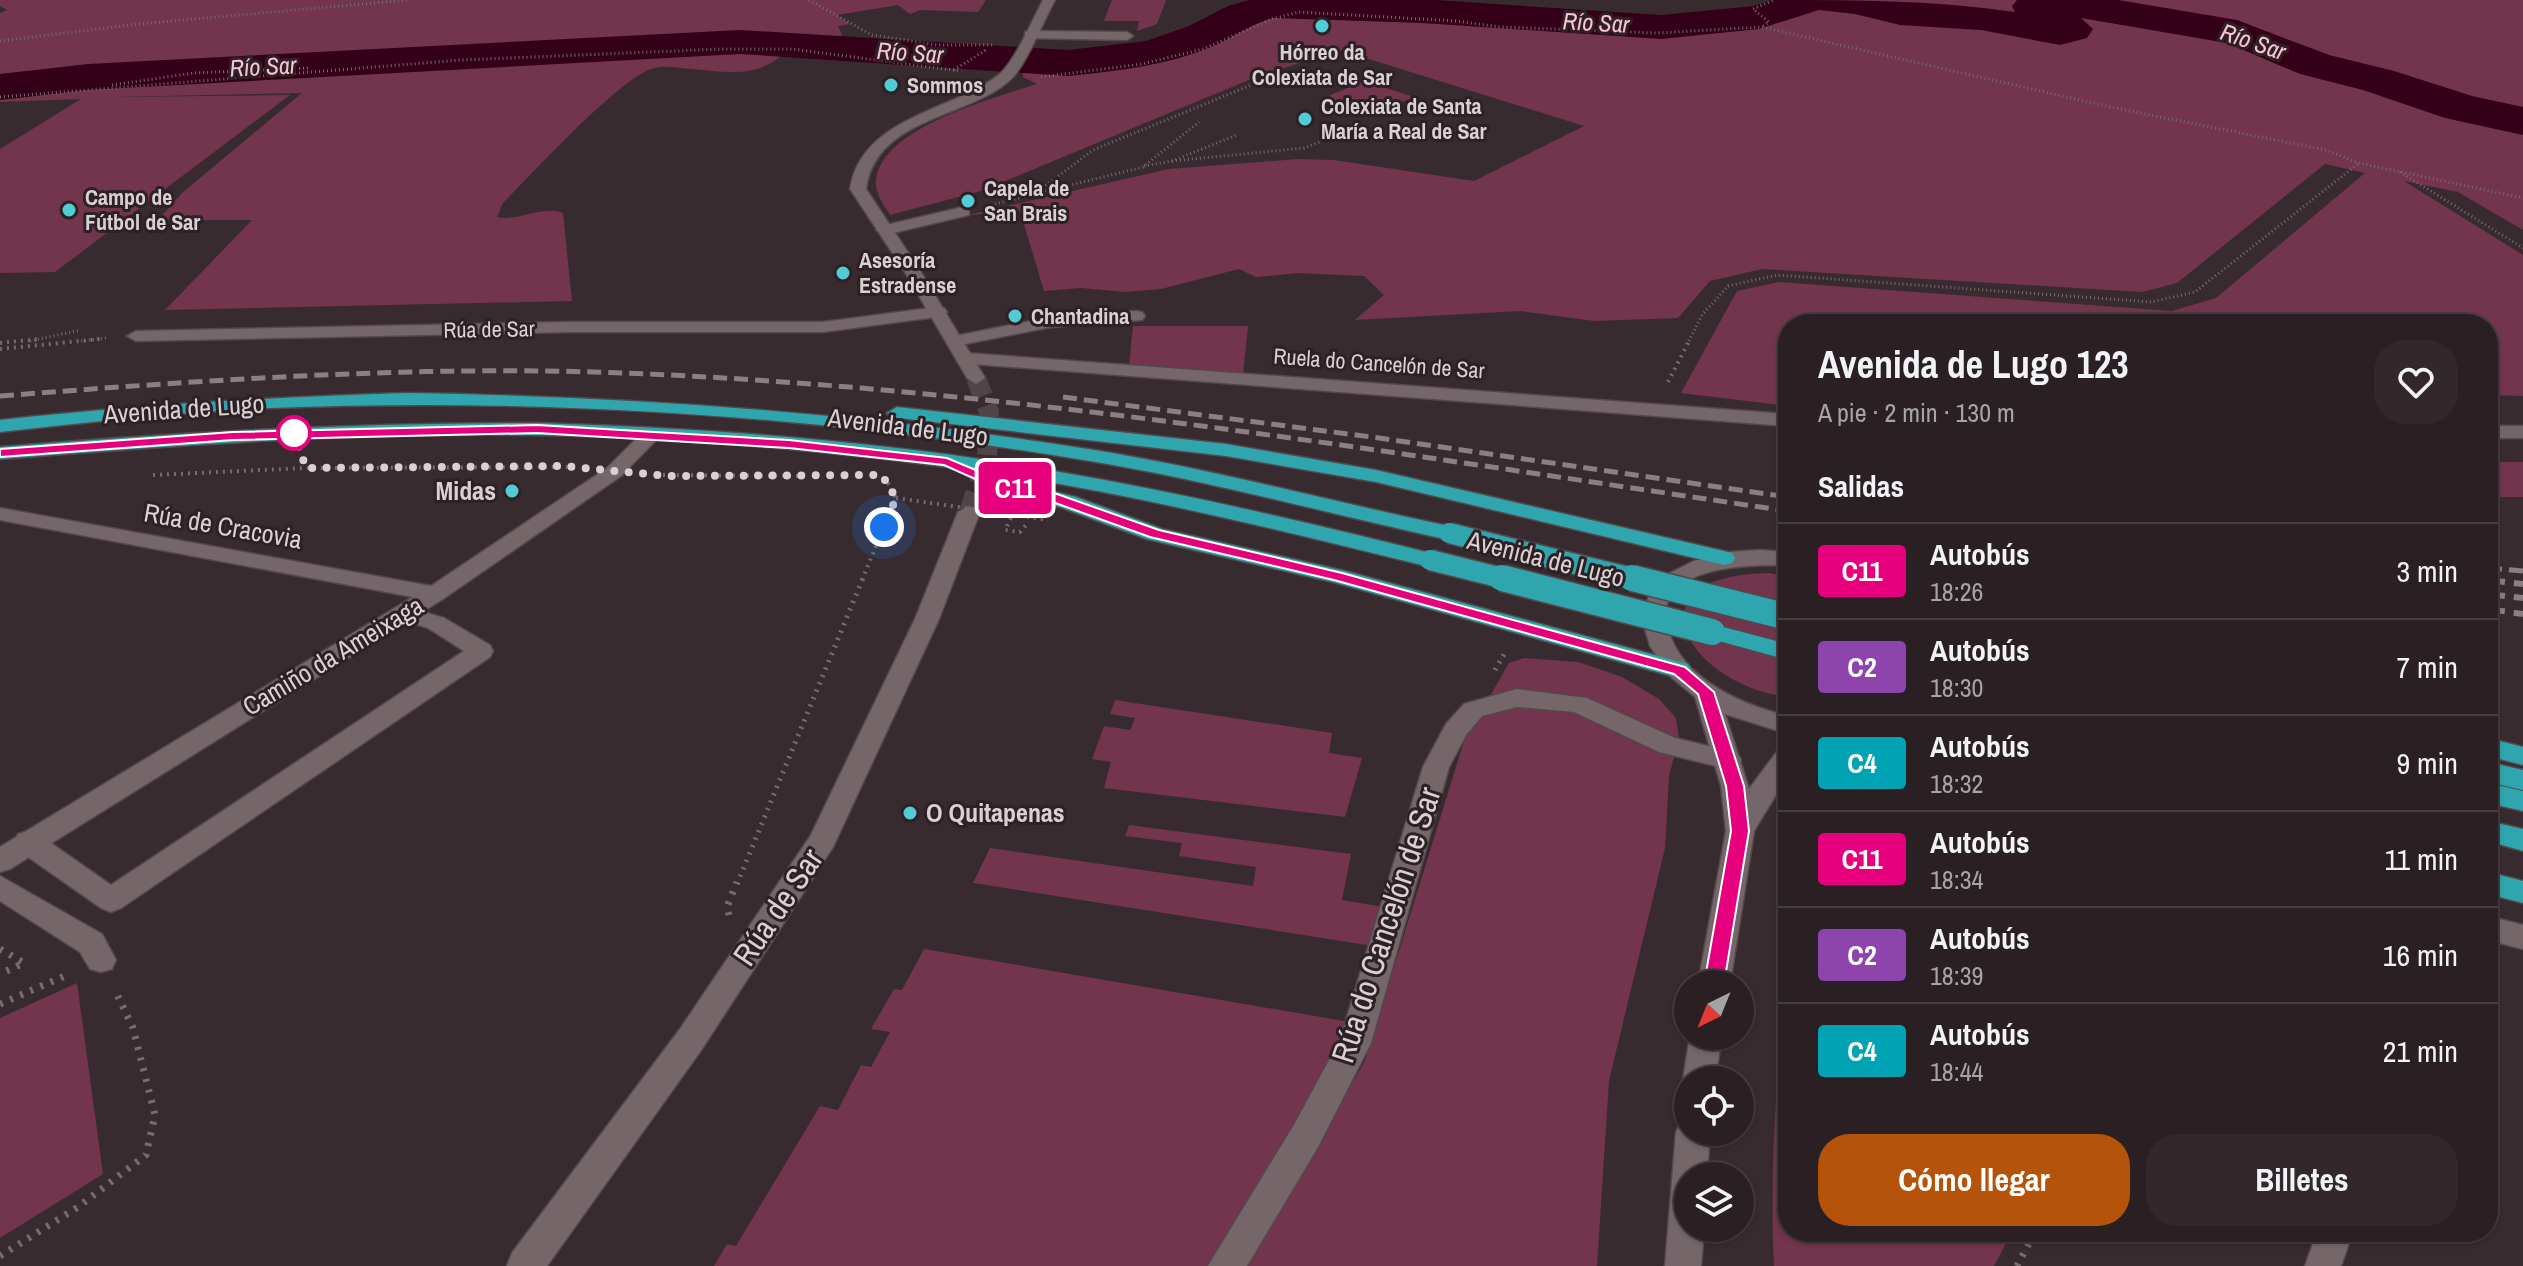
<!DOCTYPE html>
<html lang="es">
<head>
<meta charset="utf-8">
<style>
  body { margin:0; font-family:"Archivo Narrow",sans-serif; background:#32282b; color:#f1f3f6; height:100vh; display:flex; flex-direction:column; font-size:30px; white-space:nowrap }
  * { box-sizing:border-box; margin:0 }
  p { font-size:26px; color:#a5a3a6 }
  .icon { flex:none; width:44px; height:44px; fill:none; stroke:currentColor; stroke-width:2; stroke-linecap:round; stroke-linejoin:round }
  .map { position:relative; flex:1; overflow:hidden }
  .panel { position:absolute; left:1778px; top:314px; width:720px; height:928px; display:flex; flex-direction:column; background:#2a2023; border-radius:32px; box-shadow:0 2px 6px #0004,0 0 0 2px #463e41 }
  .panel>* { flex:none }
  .badge { padding:0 16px; border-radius:6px; font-size:28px; line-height:52px }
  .needle { width:52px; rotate:223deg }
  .tools { position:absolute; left:1674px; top:970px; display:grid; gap:16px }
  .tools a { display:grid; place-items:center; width:80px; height:80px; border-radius:50%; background:#2a2023; box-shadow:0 2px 6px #0004,0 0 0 2px #463e41; font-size:40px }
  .you { position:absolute; width:40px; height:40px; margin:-20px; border:6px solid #fff; border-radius:50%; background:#1a73e8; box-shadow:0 0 0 12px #1a73e833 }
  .map>.badge { position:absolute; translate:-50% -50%; box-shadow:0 0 0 4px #fff }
  h2 { padding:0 40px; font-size:30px; line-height:72px }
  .round { display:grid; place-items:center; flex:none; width:84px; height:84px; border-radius:32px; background:#32282b }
  .overview { display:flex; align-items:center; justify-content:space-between; height:136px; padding:0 40px }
  h1 { font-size:38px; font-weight:700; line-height:60px }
  .cta { display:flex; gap:16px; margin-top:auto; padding:16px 40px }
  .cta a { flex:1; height:92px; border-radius:32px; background:#b45309; color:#fff; font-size:32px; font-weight:700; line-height:92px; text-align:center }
  .cta a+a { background:#32282b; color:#f1f3f6 }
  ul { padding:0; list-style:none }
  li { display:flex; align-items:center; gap:24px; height:96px; padding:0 40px; border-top:2px solid #463e41 }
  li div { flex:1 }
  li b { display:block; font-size:30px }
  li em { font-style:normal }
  li .badge { min-width:88px; font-weight:700; text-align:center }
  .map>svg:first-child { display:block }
</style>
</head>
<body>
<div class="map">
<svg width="2523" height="1266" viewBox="0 0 2523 1266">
  <rect width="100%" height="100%" fill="#382b2f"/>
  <g fill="#72354d">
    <path d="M 0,0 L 986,0 L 978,12 L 920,10 L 910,14 L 898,5 L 837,15 L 850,24 L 838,26 L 842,35 L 838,40 L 800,35 C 770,78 739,74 691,69 C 680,68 666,65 654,68 C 621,76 531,175 503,203 L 497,217 C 518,222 542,205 563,213 L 572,301 L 165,310 L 252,220 L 158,220 L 182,193 L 302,93 L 112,97 L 290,95 L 55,272 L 0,273 L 0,149 L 81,99 L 0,102 L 0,13 L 7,10 L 0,6 Z"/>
    <path d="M 1112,0 L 1166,0 L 1157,24 L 1137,31 L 1139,21 L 1104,21 Z"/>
    <path d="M 1774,0 L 2523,0 L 2523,230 L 2458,192 L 2404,181 L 2523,255 L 2523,396 L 2488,395 L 2488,324 L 1788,324 L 1788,406 L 1681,393 L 1737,291 L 1779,282 L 2172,311 L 2216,298 L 2365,173 L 2325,164 L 2177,283 L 2142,292 L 1762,269 L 1710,281 L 1678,318 L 1594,321 L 1520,311 L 1355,320 L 1384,295 L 1364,276 L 1298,273 L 1256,277 L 1239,269 L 1161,289 L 1126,292 L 1081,288 L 1044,291 L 1020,211 L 968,215 L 1169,169 L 1298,159 L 1334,160 L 1474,181 L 1584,126 L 1340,50 L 1256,77 L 981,191 L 890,215 C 884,205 874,192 876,180 C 882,127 995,98 1037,84 L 1023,77 L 1023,67 L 1120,63 L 1211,35 L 1247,15 L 1277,8 L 1420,13 L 1663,30 L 1764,19 L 1753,9 Z"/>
    <path d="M 1364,81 L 1414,97 L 1370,115 L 1364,114 L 1371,110 L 1360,112 L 1349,108 L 1355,105 L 1345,107 L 1334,103 L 1339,100 L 1330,102 L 1321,99 Z"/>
    <path d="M 1133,326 L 1248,326 L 1243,375 L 1129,366 Z"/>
    <rect x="2488" y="462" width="35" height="35"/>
    <path d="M 1769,573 L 1788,577 L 1788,697 C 1687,685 1624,575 1769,573 Z"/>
    <path d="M 1524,658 L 1578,662 L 1622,677 L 1659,699 L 1676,718 L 1679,738 L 1669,776 L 1665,848 L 1609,1081 L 1597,1266 L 1246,1266 L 1365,1061 L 1464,741 L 1509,663 Z"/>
    <path d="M 1115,700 L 1332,733 L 1329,753 L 1362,758 L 1345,817 L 1104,788 L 1111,762 L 1092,759 L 1104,726 L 1130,730 L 1135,718 L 1110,714 Z"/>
    <path d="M 1129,825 L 1351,854 L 1342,900 L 1384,907 L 1373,946 L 973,883 L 990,848 L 1253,886 L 1256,867 L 1179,856 L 1182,843 L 1125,836 Z"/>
    <path d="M 924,949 L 1350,1022 L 1330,1070 L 1209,1266 L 714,1266 L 727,1244 L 736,1246 L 820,1106 L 838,1110 L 861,1065 L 871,1067 L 890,1032 L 871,1029 L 894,989 L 902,990 Z"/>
    <path d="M 1788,973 L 1788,1232 L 2012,1232 L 1994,1266 L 1774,1266 C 1769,1169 1777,1070 1788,973 Z"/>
    <path d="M 77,983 L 103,1174 L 0,1238 L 0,1018 Z"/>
  </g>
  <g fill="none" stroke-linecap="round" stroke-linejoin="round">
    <path fill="#340018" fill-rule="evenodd" d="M 1250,0 L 1435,0 L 1661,15 L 1754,6 L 1771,0 C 1852,0 1934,0 2015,12 L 2012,6 L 2017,0 L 2118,0 L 2237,20 L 2329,55 L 2394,71 L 2472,96 L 2523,107 L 2523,135 L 2445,118 L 2363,90 L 2300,74 L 2227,43 L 2081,18 L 2093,29 L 2087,38 L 2060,45 L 1981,30 L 1900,25 L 1855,14 L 1819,10 L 1759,29 L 1661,39 L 1422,23 L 1274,18 C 1253,23 1238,35 1218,44 C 1171,65 1119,71 1068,76 L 740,54 L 88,90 L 0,100 L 0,74 L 88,64 L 740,30 L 1068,50 L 1146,41 L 1189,26 L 1228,6 Z"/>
    <path stroke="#504447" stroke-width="20" stroke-dasharray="20 10" stroke-linecap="butt" d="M 969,512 L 987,460 L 989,412 L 976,378"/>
    <defs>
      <g id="lane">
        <path d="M 1029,31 L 1127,32 L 1133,36 L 1127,40 L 1025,38 L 1025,32 Z"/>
        <path d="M 963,207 L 969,209 L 969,215 L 884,235 L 876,230 L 878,227 Z"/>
        <path d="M 1136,311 L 1142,312 L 1145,316 L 1142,320 L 1051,327 L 955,346 L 946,341 L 955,336 L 1051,317 Z"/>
        <path d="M 404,606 L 444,618 L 490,645 L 493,651 L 490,657 L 121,908 L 111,912 L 101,908 L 18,850 L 14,842 L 18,834 L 28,831 L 38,834 L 111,885 L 464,651 L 428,628 L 396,618 L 392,613 L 396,608 Z"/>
        <path d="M 1517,689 L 1587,698 L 1675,738 L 1737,753 L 1741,760 L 1737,767 L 1728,769 L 1659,752 L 1574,712 L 1517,707 L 1482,716 L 1466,735 L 1449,767 L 1371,1043 L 1318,1147 L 1247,1266 L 1208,1266 L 1294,1125 L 1340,1040 L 1423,767 L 1446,724 L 1464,704 Z"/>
        <path d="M 0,876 L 102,934 L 116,960 L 112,969 L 101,972 L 90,969 L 80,952 L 0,901 Z"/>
        <path d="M 2488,916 L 2523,925 L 2523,949 L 2488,940 Z"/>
      </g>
      <g id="street">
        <path d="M 938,307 L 944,308 L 947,312 L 944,316 L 823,332 L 570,332 L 136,341 L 127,336 L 136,331 L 570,322 L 823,322 Z"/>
        <path d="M 966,353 L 1788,414 L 1788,426 L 959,363 L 957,359 L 959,355 Z"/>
        <path d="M 652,428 L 662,434 L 621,476 L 443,599 L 10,869 L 0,872 L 0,847 L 413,597 L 0,520 L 0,508 L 431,586 L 607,468 L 645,430 Z"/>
        <path d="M 2317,1232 L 2353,1232 L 2341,1266 L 2305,1266 Z"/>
      </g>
      <g id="secondary">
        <path d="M 1043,0 L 1055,0 C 1044,20 1027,62 1013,77 C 974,118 876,115 866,189 L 921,272 L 985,378 L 976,384 L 967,378 L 905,272 L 850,189 C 862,116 952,112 1000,74 C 1015,61 1033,19 1043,0 Z"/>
        <rect x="2488" y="426" width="35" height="12"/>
        <path d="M 969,506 L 980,512 L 939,619 L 833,847 L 702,1049 L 547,1266 L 507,1266 L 512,1253 L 680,1029 L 811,835 L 915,619 L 958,512 Z"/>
        <path d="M 1760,550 L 1788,552 L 1788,566 C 1752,563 1654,566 1667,624 C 1671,644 1683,662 1699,675 C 1724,696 1756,708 1788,716 L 1788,734 L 1725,714 L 1749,789 L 1779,749 L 1788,747 L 1788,775 L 1754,831 L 1730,984 L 1698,984 L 1726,831 L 1721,786 L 1695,697 L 1670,676 L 1650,646 L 1641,615 L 1652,589 L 1670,573 L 1694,561 L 1730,552 Z"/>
        <path d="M 1690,1036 L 1722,1036 L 1715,1080 L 1688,1080 L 1688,1091 L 1683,1080 Z"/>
        <path d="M 1688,1118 L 1688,1132 L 1710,1132 L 1707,1176 L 1688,1176 L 1688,1228 L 1704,1228 L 1701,1266 L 1665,1266 L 1676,1132 L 1681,1121 Z"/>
      </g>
      <g id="highway">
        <path d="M 408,393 C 636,397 862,413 1088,449 C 1209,468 1329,501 1449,526 L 1460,533 L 1449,540 C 1330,514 1211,481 1090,461 C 820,416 544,397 271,408 C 180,412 90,422 0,432 L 0,420 C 136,405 271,397 408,393 Z"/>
        <path d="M 897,407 L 1226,444 L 1376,470 L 1724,551 L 1732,553 L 1735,558 L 1732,563 L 1724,565 L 1376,482 L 1226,456 L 890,417 L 887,413 Z"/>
        <path d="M 536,423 C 709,428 883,441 1054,471 C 1183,493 1311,523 1438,555 L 1441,560 L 1438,565 L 1430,567 C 1287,532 1144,496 998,474 C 845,452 690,437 536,435 C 357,432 178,445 0,459 L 0,447 C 179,432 357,423 536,423 Z"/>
        <path d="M 1000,478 L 1076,497 L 1162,529 L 1345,571 L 1688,664 L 1691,670 L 1688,676 L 1679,678 L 1333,582 L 1147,539 L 1060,507 L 993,488 L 989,484 L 993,480 Z"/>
        <path d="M 1712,624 L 1788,644 L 1788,660 L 1704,637 L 1700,632 L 1704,627 Z"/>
        <path d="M 2488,738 L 2523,747 L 2523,765 L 2488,756 Z"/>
        <path d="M 2488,762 L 2523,770 L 2523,790 L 2488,782 Z"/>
        <path d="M 2488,783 L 2523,791 L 2523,811 L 2488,803 Z"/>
        <path d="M 2488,821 L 2523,829 L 2523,851 L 2488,841 Z"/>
        <path d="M 2488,872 L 2523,881 L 2523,903 L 2488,894 Z"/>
      </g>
    </defs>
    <use href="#lane" stroke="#53484b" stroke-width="3"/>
    <use href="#street" stroke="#53484b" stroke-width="3"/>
    <use href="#secondary" stroke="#53484b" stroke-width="3"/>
    <use href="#highway" stroke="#53484b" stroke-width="3"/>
    <g stroke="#766b6e" stroke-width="3" stroke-dasharray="1 3" stroke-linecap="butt">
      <path d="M 809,0 L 872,35 L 937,45 L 995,45"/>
      <path d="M 1763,26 L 1769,22 L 1753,9 L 1774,0"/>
      <path d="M 0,41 L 139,24 L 407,0"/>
      <path d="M 954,70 L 986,50"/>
      <path d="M 1041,77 L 1142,64 L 1203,49 L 1272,19 L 1299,12 L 1456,21 L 1500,27 L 1656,33 L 1762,27 L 2110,107 L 2326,150 L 2359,163 L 2523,198"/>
      <path d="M 112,85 L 194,73 L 309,68"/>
      <path d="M 0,97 L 461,60 L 722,49 L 792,49 L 960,71"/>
      <path d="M 1172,161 L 1304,148 L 1347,131"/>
      <path d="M 1144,166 L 1172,161 L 1237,135"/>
      <path d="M 2400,172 L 2523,248"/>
      <path d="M 1036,193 L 1093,150 L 1278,74"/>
      <path d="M 991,205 L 1143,167 L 1199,122"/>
      <path d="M 30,341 L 81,330"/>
      <path d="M 81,341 L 106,338"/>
      <path d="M 1689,341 L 1702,315 L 1728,286 L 1777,275 L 2151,302 L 2195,292 L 2359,163"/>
    </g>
    <g stroke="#766b6e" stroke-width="4" stroke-dasharray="2 5" stroke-linecap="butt">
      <path d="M 0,343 L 39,339"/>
      <path d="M 0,349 L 100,339"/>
      <path d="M 1668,382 L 1690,339"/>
      <path d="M 153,475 L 306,468 L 567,467"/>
      <path d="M 656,475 L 802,476"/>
      <path d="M 888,483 L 896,498"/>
      <path d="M 896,498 L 930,503"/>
      <path d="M 1011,518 L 1005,530 L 1020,532 L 1027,524"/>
      <path d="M 862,580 L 896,498"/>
    </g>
    <g stroke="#766b6e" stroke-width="5" stroke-dasharray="2 6" stroke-linecap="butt">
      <path d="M 1495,670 L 1506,651"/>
      <path d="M 737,884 L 863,578"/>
    </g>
    <g stroke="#766b6e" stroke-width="7" stroke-dasharray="3 8" stroke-linecap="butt">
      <path d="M 729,915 L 727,907 L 737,882"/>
      <path d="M 0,949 L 24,963 L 0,974"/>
      <path d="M 0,1004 L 67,975"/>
      <path d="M 0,1256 L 78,1207 L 146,1155 L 155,1115 L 133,1028 L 115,990"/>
      <path d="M 2017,1266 L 2035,1232"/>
    </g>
    <use href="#lane" fill="#75666a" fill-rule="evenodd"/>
    <use href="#street" fill="#75666a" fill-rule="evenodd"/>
    <use href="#secondary" fill="#75666a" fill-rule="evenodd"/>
    <use href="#highway" fill="#2fa5ad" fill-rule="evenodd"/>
    <g stroke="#8a7f82" stroke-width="5" stroke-dasharray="14 7" stroke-linecap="butt">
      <path d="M 0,396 C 207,380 415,365 623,373 C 1014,388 1401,455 1788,511"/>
      <path d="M 1063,397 L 1379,438 L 1788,497"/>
      <path d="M 2488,568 L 2523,571"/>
      <path d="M 2488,580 L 2492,580"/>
    </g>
    <g stroke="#8a7f82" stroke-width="6" stroke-dasharray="17 9" stroke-linecap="butt">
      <path d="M 2488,580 L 2523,584"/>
      <path d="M 2488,594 L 2523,598"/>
      <path d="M 2488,609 L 2523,614"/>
    </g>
    <defs>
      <g id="highway-bridge-far1">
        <path d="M 1449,533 L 1640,580"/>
        <path d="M 1430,560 L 1510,580"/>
      </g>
      <g id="highway-bridge">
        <path d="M 1502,578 L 1712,632"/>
        <path d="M 1632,578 L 1788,617"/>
      </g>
    </defs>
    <use href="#highway-bridge-far1" stroke="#53484b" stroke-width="23" stroke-linecap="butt"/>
    <use href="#highway-bridge" stroke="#53484b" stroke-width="29" stroke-linecap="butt"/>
    <path stroke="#766b6e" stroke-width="4" stroke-dasharray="2 5" stroke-linecap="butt" d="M 930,503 L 1048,520"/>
    <use href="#highway-bridge-far1" stroke="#2fa5ad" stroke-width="20"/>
    <use href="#highway-bridge" stroke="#2fa5ad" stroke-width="26"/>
  </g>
  <path fill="#e6007e" stroke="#fff" stroke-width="2" d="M 537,425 L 789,440 L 947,458 L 1002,481 L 1057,494 L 1159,530 L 1342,573 L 1685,667 L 1714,692 L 1744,786 L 1749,831 L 1724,984 L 1722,990 L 1714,992 L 1707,990 L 1704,984 L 1731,831 L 1726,786 L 1698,694 L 1674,674 L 1334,580 L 1150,537 L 1047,500 L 993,487 L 944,465 L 789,448 L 537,433 L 233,440 L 0,457 L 0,449 L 233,432 Z"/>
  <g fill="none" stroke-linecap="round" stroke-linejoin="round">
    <path stroke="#d8d0d2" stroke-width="8" stroke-dasharray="0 14.4" d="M 294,433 L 306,468 L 563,466 L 668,476 L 882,475 L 896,498 L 884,527"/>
  </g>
  <g fill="#51ccd4" stroke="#2e2125" stroke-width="3">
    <circle cx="1322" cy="26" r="8"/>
    <circle cx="891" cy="85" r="8"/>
    <circle cx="1305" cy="119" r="8"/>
    <circle cx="968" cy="201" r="8"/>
    <circle cx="69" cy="210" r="8"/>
    <circle cx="843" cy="273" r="8"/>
    <circle cx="1015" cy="316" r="8"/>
    <circle cx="512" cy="491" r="8"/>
    <circle cx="910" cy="813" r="8"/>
  </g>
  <circle fill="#fff" stroke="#e6007e" stroke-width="4" cx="294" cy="433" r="16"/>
  <g text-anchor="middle" stroke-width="6" stroke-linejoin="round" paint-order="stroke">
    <g font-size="22" font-weight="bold" fill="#d8d0d2" stroke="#2e2125" text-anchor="start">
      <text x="1322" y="60" text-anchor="middle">Hórreo da<tspan x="1322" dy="25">Colexiata de Sar</tspan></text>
      <text x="907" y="93">Sommos</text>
      <text x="1321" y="114">Colexiata de Santa<tspan x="1321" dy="25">María a Real de Sar</tspan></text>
      <text x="984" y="196">Capela de<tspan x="984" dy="25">San Brais</tspan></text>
      <text x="85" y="205">Campo de<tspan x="85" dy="25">Fútbol de Sar</tspan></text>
      <text x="859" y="268">Asesoría<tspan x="859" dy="25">Estradense</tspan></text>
      <text x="1031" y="324">Chantadina</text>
    </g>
    <g font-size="22" fill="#d8d0d2" stroke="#2e2125">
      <text transform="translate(489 329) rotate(-1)" y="8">Rúa de Sar</text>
      <text transform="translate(1379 363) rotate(4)" y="8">Ruela do Cancelón de Sar</text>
    </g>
    <g font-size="24" font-style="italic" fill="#fdc1d5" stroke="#2e2125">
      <text transform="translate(1596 23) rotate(3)" y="8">Río Sar</text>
      <text transform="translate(2253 42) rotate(19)" y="8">Río Sar</text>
      <text transform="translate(910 53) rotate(4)" y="8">Río Sar</text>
      <text transform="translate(263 67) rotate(-3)" y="8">Río Sar</text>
    </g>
    <g font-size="26" fill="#d8d0d2" stroke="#2e2125">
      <text transform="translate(184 409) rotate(-4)" y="9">Avenida de Lugo</text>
      <text transform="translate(908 427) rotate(7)" y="9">Avenida de Lugo</text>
      <text transform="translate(223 526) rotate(10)" y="9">Rúa de Cracovia</text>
      <text transform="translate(1546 559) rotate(14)" y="9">Avenida de Lugo</text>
      <text transform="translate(333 656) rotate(-31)" y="9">Camiño da Ameixaga</text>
    </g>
    <g font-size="26" font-weight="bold" fill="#d8d0d2" stroke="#2e2125" text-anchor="end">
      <text x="496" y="500">Midas</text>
      <text x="926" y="822" text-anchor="start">O Quitapenas</text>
    </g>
    <g font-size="32" fill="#d8d0d2" stroke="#2e2125">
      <text transform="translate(778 907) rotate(-56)" y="11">Rúa de Sar</text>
      <text transform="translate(1386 925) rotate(-72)" y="11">Rúa do Cancelón de Sar</text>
    </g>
  </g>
</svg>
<div class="tools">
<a><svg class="needle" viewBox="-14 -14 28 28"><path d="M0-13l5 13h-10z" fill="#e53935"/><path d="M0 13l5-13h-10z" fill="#a5a3a6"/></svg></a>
<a><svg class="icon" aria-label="locate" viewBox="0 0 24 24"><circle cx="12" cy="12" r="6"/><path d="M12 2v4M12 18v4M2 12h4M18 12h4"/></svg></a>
<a><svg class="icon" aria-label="layers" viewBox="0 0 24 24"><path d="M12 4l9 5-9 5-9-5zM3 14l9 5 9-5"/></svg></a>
</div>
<div class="you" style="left:884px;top:527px"></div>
<b class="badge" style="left:1015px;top:488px;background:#e6007e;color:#fff">C11</b>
<section class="panel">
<div class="overview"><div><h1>Avenida de Lugo 123</h1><p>A pie · 2 min · 130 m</p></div><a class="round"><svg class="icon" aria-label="heart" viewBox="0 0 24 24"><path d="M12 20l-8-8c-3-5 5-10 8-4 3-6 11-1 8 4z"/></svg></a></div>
<h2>Salidas</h2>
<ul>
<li><span class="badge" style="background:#e6007e;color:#fff">C11</span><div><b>Autobús</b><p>18:26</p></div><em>3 min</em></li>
<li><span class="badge" style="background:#8e44ad;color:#fff">C2</span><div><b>Autobús</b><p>18:30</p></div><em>7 min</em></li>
<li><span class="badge" style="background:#00a3b4;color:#fff">C4</span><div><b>Autobús</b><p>18:32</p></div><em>9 min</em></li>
<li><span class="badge" style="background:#e6007e;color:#fff">C11</span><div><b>Autobús</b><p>18:34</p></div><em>11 min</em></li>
<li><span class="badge" style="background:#8e44ad;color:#fff">C2</span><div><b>Autobús</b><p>18:39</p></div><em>16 min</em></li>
<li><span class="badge" style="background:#00a3b4;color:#fff">C4</span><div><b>Autobús</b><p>18:44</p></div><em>21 min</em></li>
</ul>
<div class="cta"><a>Cómo llegar</a><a>Billetes</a></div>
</section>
</div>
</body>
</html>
